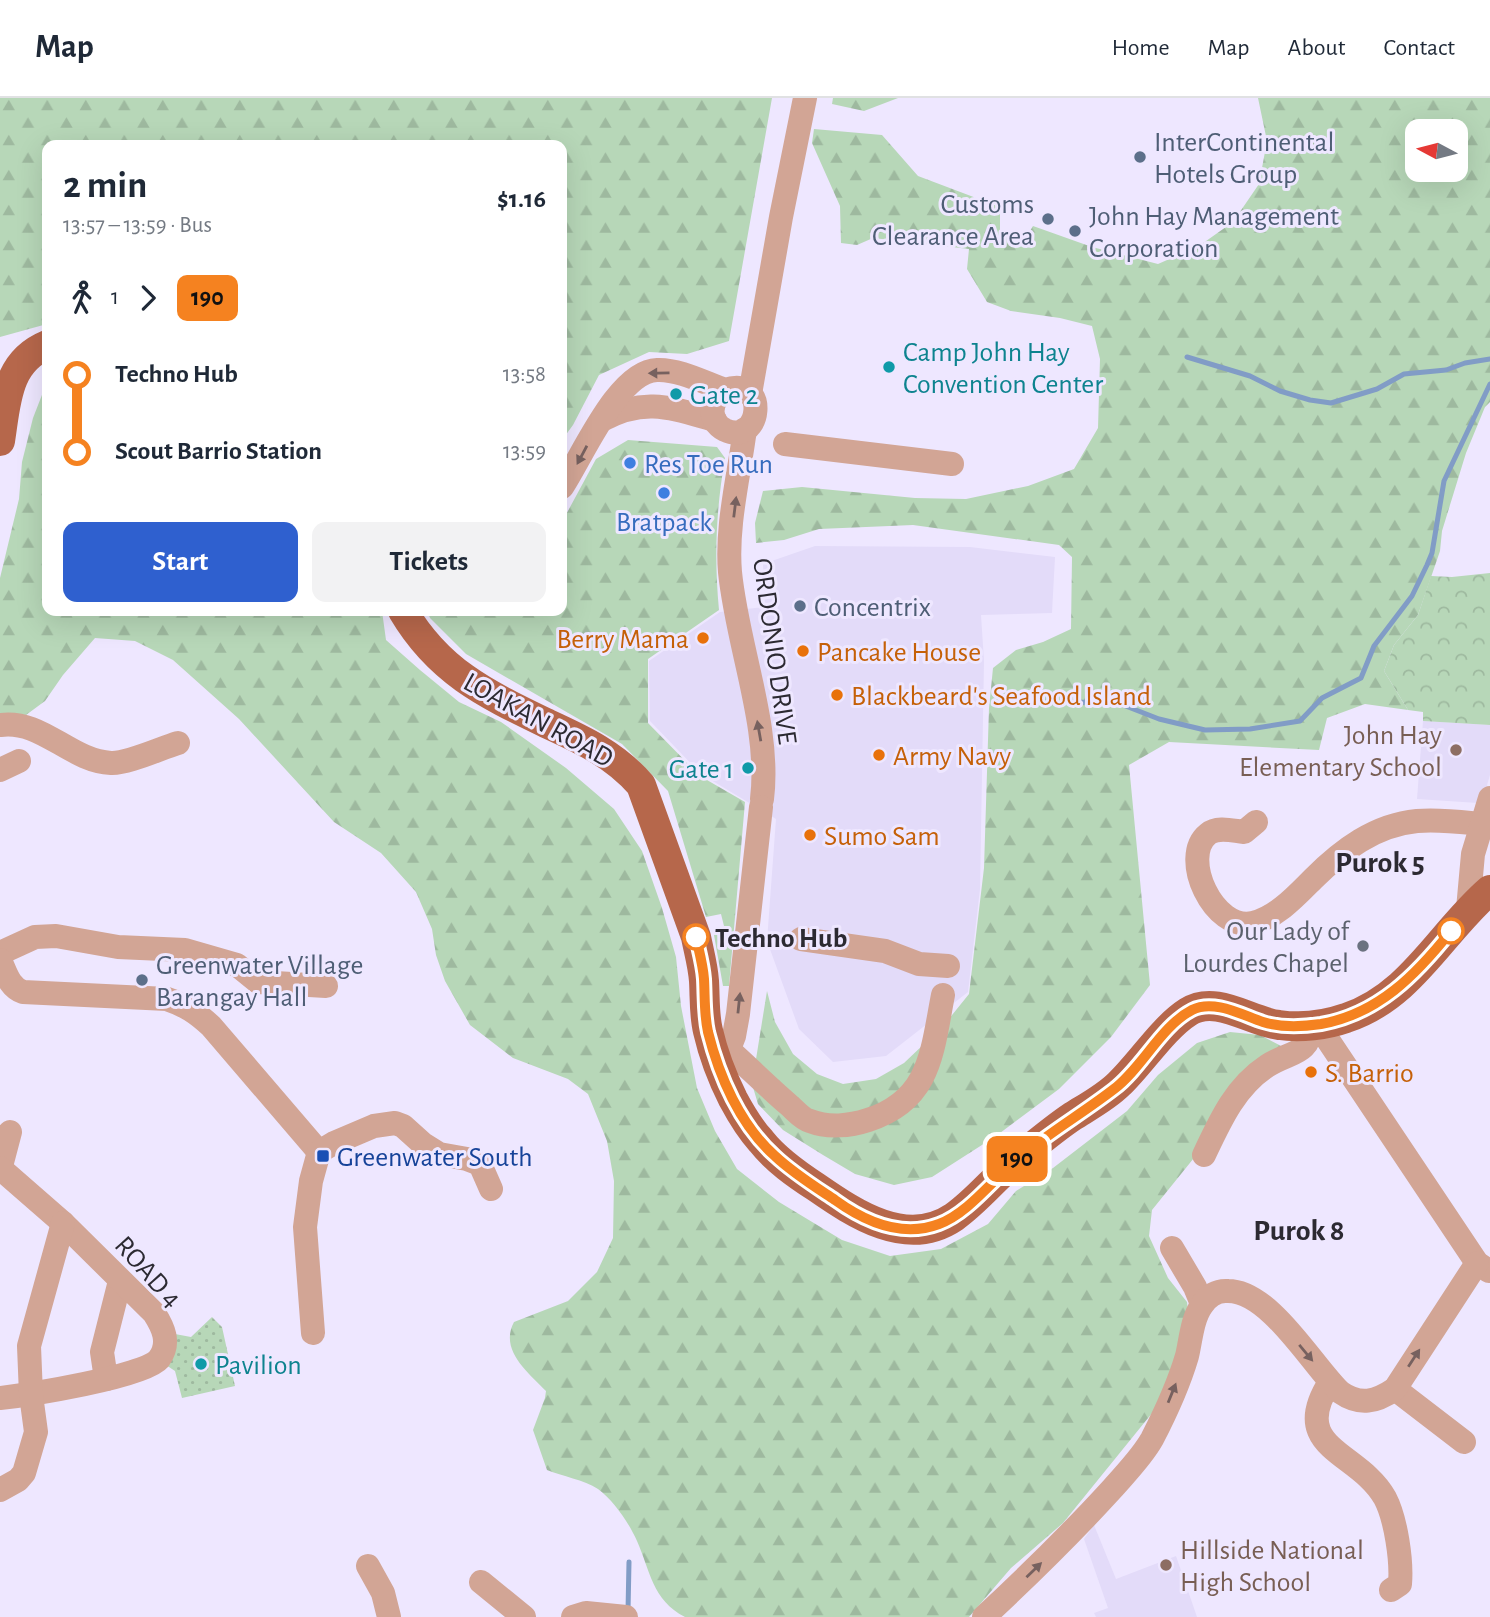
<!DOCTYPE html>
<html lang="en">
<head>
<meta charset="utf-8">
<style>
  body { margin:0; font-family:"Alegreya Sans",sans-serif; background:#f2f2f3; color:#1f2937; height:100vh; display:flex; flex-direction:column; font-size:26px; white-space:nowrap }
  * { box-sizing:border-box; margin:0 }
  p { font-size:23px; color:#747a83 }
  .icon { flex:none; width:38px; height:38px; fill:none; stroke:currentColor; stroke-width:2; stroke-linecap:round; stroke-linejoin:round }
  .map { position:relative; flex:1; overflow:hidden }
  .sheet { position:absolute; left:42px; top:42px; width:525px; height:476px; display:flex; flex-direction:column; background:#fff; border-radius:14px; box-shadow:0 7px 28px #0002 }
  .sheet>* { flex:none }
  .badge { padding:0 14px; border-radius:10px; font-size:24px; line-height:46px }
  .needle { width:46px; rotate:277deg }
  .controls { position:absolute; left:1405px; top:21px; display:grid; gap:14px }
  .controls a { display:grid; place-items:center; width:63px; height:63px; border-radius:14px; background:#fff; box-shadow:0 7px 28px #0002; font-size:35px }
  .map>.badge { position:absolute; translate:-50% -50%; box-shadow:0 0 0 4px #fff }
  .legs { display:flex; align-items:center; gap:10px; height:77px; padding:0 21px; font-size:23px }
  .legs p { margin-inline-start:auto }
  .overview { display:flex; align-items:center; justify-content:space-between; height:119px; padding:0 21px }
  h1 { font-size:38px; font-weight:600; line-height:52px }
  .primary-button { display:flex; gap:14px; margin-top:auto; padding:14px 21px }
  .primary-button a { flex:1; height:80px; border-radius:14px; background:#2f60cf; color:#fff; font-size:28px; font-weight:600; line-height:80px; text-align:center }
  .primary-button a+a { background:#f2f2f3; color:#1f2937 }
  ul { padding:0 21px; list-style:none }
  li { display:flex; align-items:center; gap:24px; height:77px; font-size:26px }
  li i { display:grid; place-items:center; width:10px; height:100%; margin:0 9px; background:currentColor }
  li i::after { content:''; width:18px; height:18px; margin:-9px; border:5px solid; border-radius:50%; background:#fff }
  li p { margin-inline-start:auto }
  li:first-child i { background:linear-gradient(#0000 50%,currentColor 0) }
  li:last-child i { background:linear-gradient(currentColor 50%,#0000 0) }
  header { display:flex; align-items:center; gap:42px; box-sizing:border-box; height:98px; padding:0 35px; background:#fff; border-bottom:2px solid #e0e1e3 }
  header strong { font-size:33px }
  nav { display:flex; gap:38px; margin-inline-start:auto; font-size:24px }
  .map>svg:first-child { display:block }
</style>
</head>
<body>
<header>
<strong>Map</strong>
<nav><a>Home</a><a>Map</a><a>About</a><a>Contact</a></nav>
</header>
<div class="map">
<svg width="1490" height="1519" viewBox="0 0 1490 1519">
  <defs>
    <pattern id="forest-firs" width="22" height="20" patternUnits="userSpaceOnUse" patternTransform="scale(1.75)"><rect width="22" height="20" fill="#b7d7b8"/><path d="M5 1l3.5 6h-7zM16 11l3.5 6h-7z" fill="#9eb99f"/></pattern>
    <pattern id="park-crowns" width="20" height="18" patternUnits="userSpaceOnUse" patternTransform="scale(1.75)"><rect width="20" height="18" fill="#b7d7b8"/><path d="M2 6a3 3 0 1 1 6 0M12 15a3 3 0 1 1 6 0" fill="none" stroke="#9eb99f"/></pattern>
    <pattern id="garden-dots" width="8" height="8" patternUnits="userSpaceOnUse" patternTransform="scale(1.75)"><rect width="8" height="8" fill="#b7d7b8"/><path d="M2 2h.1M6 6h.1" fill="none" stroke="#9eb99f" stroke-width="1.8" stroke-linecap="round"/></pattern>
  </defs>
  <rect width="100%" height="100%" fill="#eee7ff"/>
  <g fill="#e3dbf9">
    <path d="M 815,448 L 970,449 L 1055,459 L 1052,515 L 981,517 L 984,563 L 980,791 L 968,894 L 886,958 L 833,964 L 799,931 L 767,843 L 776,721 L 701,676 L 650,623 L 649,563 L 720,514 L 765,509 L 763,466 Z"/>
    <path d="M 1423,623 L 1490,627 L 1490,677 L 1485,694 L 1478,705 L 1417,701 Z"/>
    <path d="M 1094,1427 L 1116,1481 L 1176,1458 L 1197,1519 L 1096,1519 L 1094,1515 L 1108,1510 L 1084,1441 Z"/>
  </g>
  <g fill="url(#forest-firs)" fill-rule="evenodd">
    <path d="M 0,0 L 772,0 L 729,243 L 687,256 L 649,254 L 599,277 L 573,327 L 562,342 L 562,47 L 47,47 L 47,226 L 0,239 Z"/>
    <path d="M 833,0 L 898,0 L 864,13 L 832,6 Z"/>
    <path d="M 1258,0 L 1490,0 L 1490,304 L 1485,309 L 1466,355 L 1442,433 L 1440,453 L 1418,517 L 1394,547 L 1384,573 L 1408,612 L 1365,606 L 1327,620 L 1319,652 L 1169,644 L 1129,667 L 1150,887 L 1111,939 L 1059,991 L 996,1038 L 932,1079 L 894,1087 L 855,1076 L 823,1057 L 783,1032 L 758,1006 L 752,986 L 767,893 L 775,924 L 793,956 L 817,976 L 843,986 L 876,981 L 904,965 L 944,927 L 969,896 L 984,770 L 989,610 L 993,570 L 1016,552 L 1043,544 L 1071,531 L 1072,459 L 1059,447 L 913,427 L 819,431 L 784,442 L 756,445 L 755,425 L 763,393 L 802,389 L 915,400 L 966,401 L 1028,388 L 1074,371 L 1098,330 L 1100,261 L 1092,228 L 1060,220 L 1011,213 L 987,204 L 967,171 L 969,151 L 873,140 L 857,147 L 841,145 L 840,108 L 812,45 L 814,31 L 882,37 L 918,78 L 1000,109 L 1000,132 L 1027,138 L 1033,128 L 1092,149 L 1158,166 L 1199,148 L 1233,124 L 1259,86 L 1267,43 ZM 1418,33 L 1456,33 L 1456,72 L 1418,72 Z"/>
    <path d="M 47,284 L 47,513 L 382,513 L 386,542 L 420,572 L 459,604 L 501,624 L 566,670 L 614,711 L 642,753 L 662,810 L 676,859 L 681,908 L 697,990 L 715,1033 L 737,1071 L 779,1104 L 842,1142 L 890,1158 L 941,1151 L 988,1126 L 1016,1093 L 1053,1070 L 1127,1013 L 1158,977 L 1197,945 L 1230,934 L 1260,937 L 1287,951 L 1206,1045 L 1152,1112 L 1149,1138 L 1168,1180 L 1187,1204 L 1190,1229 L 1157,1309 L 1063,1425 L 1011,1470 L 969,1519 L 685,1519 C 652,1502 650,1472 637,1443 C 629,1425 614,1403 598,1391 C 584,1382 562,1378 547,1372 L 533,1332 L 545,1300 L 546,1293 C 528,1274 499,1252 514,1224 L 568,1203 L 597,1174 L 613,1140 L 614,1083 L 607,1043 L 588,996 L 568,981 L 513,960 L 470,927 L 445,883 L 436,857 L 432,831 L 416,794 L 381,755 L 334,724 L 239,621 L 173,562 L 135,543 L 95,540 L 63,577 L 45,603 L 26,617 L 0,621 L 0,480 L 19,401 L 22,364 L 33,320 Z"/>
    <path d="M 628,342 L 717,349 L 725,360 C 716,412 714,459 719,512 L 648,561 L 648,625 L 700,678 L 745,704 L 729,888 L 723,888 L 714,837 L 725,832 L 721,816 L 706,819 L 668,693 L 622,646 L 466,556 L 430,520 L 427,513 L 562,513 L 562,424 L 596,361 Z"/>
  </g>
  <path fill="url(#park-crowns)" d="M 1490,475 L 1490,627 L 1423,623 L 1423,614 L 1408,612 L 1384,573 L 1394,547 L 1418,517 L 1431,478 L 1452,479 Z"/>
  <path fill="url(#garden-dots)" d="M 212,1219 L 222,1229 L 235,1288 L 182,1300 L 175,1273 L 166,1267 L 175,1236 L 191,1239 Z"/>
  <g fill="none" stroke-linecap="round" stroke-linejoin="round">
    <g stroke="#819cc6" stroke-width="5">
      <path d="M 1187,259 L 1250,278 L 1280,293 L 1310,302 L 1331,305 L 1377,291 L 1404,276 L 1446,272 L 1465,265 L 1490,261"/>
      <path d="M 1071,604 L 1118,605 L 1159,621 L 1205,632 L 1250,631 L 1300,623 L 1322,600 L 1361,580 L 1374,548 L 1412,498 L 1427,467 L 1432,455 L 1444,383 L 1490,286"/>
      <path d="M 628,1513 L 629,1464"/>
    </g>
    <g stroke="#d2a595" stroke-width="24">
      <path d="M 750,296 L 781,119 L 805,0"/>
      <path d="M 602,322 C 645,299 671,310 715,322"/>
      <path d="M 745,331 C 739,378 726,428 730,474 C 737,547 771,629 762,701"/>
      <path d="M 785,346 L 952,366"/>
      <path d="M 562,389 C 582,359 618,273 657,272 C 679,271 705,285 725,292 C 770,277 761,349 725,332 C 707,323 710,302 725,292"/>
      <path d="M 0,627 C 42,621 70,663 111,665 C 127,666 161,650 178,645"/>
      <path d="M 0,672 L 19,663"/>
      <path d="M 1256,724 L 1244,734 C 1233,733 1218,728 1208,736 C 1179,759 1214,834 1253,825 C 1277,819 1296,798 1313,781 C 1342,752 1375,727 1417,723 C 1439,721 1461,724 1481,726"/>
      <path d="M 1468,811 L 1473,756 L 1490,700"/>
      <path d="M 801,841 L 885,853 L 919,866 L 948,868"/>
      <path d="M 0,855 L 35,839 L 56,838 L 118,849 L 185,852 L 237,867 L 258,884 L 326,888"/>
      <path d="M 0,862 C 6,875 9,889 23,894 L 167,901 C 185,907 197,915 211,928 L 319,1054"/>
      <path d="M 1321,926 L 1328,942 L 1477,1165 L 1489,1173"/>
      <path d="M 729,952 C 749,970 768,989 789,1007 C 795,1012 802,1021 810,1023 C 828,1030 850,1028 868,1022 C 931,1002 932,953 943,897"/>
      <path d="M 723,966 L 734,938 L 738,916 L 761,709"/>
      <path d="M 1204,1057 C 1220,1023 1235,989 1267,968 C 1290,953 1309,958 1312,927"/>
      <path d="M 0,1072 L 10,1034"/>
      <path d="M 1172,1150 L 1195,1189 L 1202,1206"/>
      <path d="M 313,1235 L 305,1129 L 311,1083 L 319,1054 L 334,1045 L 374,1028 L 395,1025 L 403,1028 L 423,1046 L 439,1056 L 467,1061 L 480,1066 L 491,1091"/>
      <path d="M 106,1281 L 102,1254 L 120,1183"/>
      <path d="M 1330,1284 C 1287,1351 1359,1353 1385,1400 C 1396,1421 1402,1463 1400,1486 L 1391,1492"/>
      <path d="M 1395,1291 L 1464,1344"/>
      <path d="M 0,1300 C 27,1297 144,1279 159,1261 C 171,1245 163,1229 154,1215 L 63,1125 L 0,1070"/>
      <path d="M 0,1392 L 18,1382 L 24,1375 L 36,1334 L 31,1297 L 29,1248 L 63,1125"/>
      <path d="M 368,1468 L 383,1495 L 389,1519"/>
      <path d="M 481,1484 L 524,1519"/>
      <path d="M 573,1519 L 586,1515 L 626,1519"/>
      <path d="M 984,1519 C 1028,1478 1071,1436 1112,1391 C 1125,1376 1142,1359 1152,1341 C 1165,1316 1179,1285 1187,1258 C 1191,1241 1192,1221 1202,1207 C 1208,1198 1217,1192 1228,1193 C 1270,1193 1312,1267 1340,1294 C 1360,1308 1376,1304 1395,1291 L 1477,1165"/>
    </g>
    <g stroke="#b6674b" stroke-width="30">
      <path d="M 0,343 C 6,305 6,264 47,247"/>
      <path d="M 403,513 C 439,574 486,596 548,626 C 583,642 615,657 641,687 L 696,839 C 699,854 703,868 704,883 C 705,900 704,917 708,933 C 713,955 723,981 733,1001 C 741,1016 750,1031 761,1043 C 776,1062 796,1076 816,1089 C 855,1116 907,1151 954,1119 C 978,1102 997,1077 1020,1059 C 1037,1045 1055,1030 1073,1018 C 1089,1008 1106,999 1119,986 C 1141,965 1163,930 1188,914 C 1216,896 1251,924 1279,927 C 1301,930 1326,927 1346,920 C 1411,899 1441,834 1490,792"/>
    </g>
  </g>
  <defs><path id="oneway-solid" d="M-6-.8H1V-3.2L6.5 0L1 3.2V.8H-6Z" transform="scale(1.75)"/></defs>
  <g fill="#77615f">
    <use href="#oneway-solid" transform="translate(659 275) rotate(179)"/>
    <use href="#oneway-solid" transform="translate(582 357) rotate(118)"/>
    <use href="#oneway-solid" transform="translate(735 409) rotate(-83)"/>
    <use href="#oneway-solid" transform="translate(759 633) rotate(-100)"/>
    <use href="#oneway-solid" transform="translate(739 905) rotate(-84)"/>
    <use href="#oneway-solid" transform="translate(1306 1255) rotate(50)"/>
    <use href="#oneway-solid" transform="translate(1414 1260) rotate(-57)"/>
    <use href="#oneway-solid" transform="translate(1172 1295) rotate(-68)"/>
    <use href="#oneway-solid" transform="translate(1034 1472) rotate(-44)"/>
  </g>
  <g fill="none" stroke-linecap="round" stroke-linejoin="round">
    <defs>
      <path id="line-1" d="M 696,839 C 699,853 703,867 704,881 C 705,899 704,916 708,934 C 719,978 740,1027 775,1058 C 793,1075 814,1088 835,1102 C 864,1123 902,1140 939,1126 C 969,1115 994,1080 1020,1059 C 1050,1034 1083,1015 1114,991 C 1142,970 1161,928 1192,912 C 1214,901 1242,917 1263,924 C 1282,930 1301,929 1321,926 C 1378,916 1416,877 1451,833"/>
    </defs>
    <use href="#line-1" stroke="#fff" stroke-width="16"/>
    <use href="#line-1" stroke="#f58220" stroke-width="10"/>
  </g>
  <g fill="#5c6f8a" stroke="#eee7ff" stroke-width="2.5">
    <circle cx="1140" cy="59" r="7"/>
    <circle cx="1048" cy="121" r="7"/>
    <circle cx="1075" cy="133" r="7"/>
    <circle cx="800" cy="508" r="7"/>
    <circle cx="142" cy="882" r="7"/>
  </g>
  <g fill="#0f9aa8" stroke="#eee7ff" stroke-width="2.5">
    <circle cx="889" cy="269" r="7"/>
    <circle cx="676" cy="296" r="7"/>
    <circle cx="748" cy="670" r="7"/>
    <circle cx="201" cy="1266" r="7"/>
  </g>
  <g fill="#3f7fe0" stroke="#eee7ff" stroke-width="2.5">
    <circle cx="630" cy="365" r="7"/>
    <circle cx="664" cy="395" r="7"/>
  </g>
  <g fill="#e8710a" stroke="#eee7ff" stroke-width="2.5">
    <circle cx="703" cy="540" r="7"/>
    <circle cx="803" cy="553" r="7"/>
    <circle cx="837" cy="597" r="7"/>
    <circle cx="879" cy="657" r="7"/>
    <circle cx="810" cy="737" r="7"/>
    <circle cx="1311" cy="974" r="7"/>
  </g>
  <g fill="#8d6e63" stroke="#eee7ff" stroke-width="2.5">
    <circle cx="1456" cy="652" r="7"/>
    <circle cx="1166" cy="1467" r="7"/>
  </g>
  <g fill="#fff" stroke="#f58220" stroke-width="3.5">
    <circle cx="1451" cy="833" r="12"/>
    <circle cx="696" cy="839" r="12"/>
  </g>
  <circle fill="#6b7280" stroke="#eee7ff" stroke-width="2.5" cx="1363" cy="848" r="7"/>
  <rect fill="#1a4fb4" stroke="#eee7ff" stroke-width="2.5" x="316" y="1051" width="14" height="14" rx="3.5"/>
  <g text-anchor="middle" stroke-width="6" stroke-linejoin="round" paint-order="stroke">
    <g font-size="28" fill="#4e5e75" stroke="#eee7ff" text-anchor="start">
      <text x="1154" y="53">InterContinental<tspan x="1154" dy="32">Hotels Group</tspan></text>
      <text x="1034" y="115" text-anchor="end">Customs<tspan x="1034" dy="32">Clearance Area</tspan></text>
      <text x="1089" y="127">John Hay Management<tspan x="1089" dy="32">Corporation</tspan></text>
      <text x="814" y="518">Concentrix</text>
      <text x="156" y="876">Greenwater Village<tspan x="156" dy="32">Barangay Hall</tspan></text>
    </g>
    <g font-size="28" fill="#0d838f" stroke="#eee7ff" text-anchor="start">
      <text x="903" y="263">Camp John Hay<tspan x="903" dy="32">Convention Center</tspan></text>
      <text x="690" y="306">Gate 2</text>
      <text x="734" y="680" text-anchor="end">Gate 1</text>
      <text x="215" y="1276">Pavilion</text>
    </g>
    <g font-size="28" fill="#366cbe" stroke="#eee7ff" text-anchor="start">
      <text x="644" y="375">Res Toe Run</text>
      <text x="664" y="433" text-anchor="middle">Bratpack</text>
    </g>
    <g font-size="28" fill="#c56008" stroke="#eee7ff" text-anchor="start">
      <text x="689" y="550" text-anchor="end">Berry Mama</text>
      <text x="817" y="563">Pancake House</text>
      <text x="851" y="607">Blackbeard's Seafood Island</text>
      <text x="893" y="667">Army Navy</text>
      <text x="824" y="747">Sumo Sam</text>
      <text x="1325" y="984">S. Barrio</text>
    </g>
    <g font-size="28" fill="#2c2a32" stroke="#eee7ff">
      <text transform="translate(776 553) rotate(82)" y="10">ORDONIO DRIVE</text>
      <text transform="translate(539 621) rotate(29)" y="10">LOAKAN ROAD</text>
      <text transform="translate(149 1173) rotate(48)" y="10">ROAD 4</text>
    </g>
    <g font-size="28" fill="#785e54" stroke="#eee7ff" text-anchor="end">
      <text x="1442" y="646">John Hay<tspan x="1442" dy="32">Elementary School</tspan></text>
      <text x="1180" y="1461" text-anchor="start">Hillside National<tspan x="1180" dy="32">High School</tspan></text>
    </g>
    <g font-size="28" fill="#5b616d" stroke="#eee7ff" text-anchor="end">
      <text x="1349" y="842">Our Lady of<tspan x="1349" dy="32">Lourdes Chapel</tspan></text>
    </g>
    <g font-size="28" font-weight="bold" fill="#2c2a32" stroke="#eee7ff" text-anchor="start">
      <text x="715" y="849">Techno Hub</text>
    </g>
    <g font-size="28" fill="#164399" stroke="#eee7ff" text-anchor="start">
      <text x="337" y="1068">Greenwater South</text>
    </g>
    <g font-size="30" font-weight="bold" fill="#2c2a32" stroke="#eee7ff">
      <text x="1380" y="774">Purok 5</text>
      <text x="1299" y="1142">Purok 8</text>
    </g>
  </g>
</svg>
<div class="controls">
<a><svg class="needle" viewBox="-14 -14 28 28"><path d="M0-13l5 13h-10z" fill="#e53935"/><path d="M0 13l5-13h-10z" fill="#747a83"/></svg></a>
</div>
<b class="badge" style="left:1017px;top:1061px;background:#f58220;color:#111">190</b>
<section class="sheet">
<div class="overview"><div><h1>2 min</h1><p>13:57 – 13:59 · Bus</p></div><b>$1.16</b></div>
<div class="legs"><svg class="icon" aria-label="walk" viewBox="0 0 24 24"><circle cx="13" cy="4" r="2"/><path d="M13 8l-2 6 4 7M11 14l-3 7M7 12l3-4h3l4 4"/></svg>1<svg class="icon" aria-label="forward" viewBox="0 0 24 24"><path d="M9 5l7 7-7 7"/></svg><b class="badge" style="background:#f58220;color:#111">190</b></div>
<ul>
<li><i style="color:#f58220"></i><b>Techno Hub</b><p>13:58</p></li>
<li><i style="color:#f58220"></i><b>Scout Barrio Station</b><p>13:59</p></li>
</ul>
<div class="primary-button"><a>Start</a><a>Tickets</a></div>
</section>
</div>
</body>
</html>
